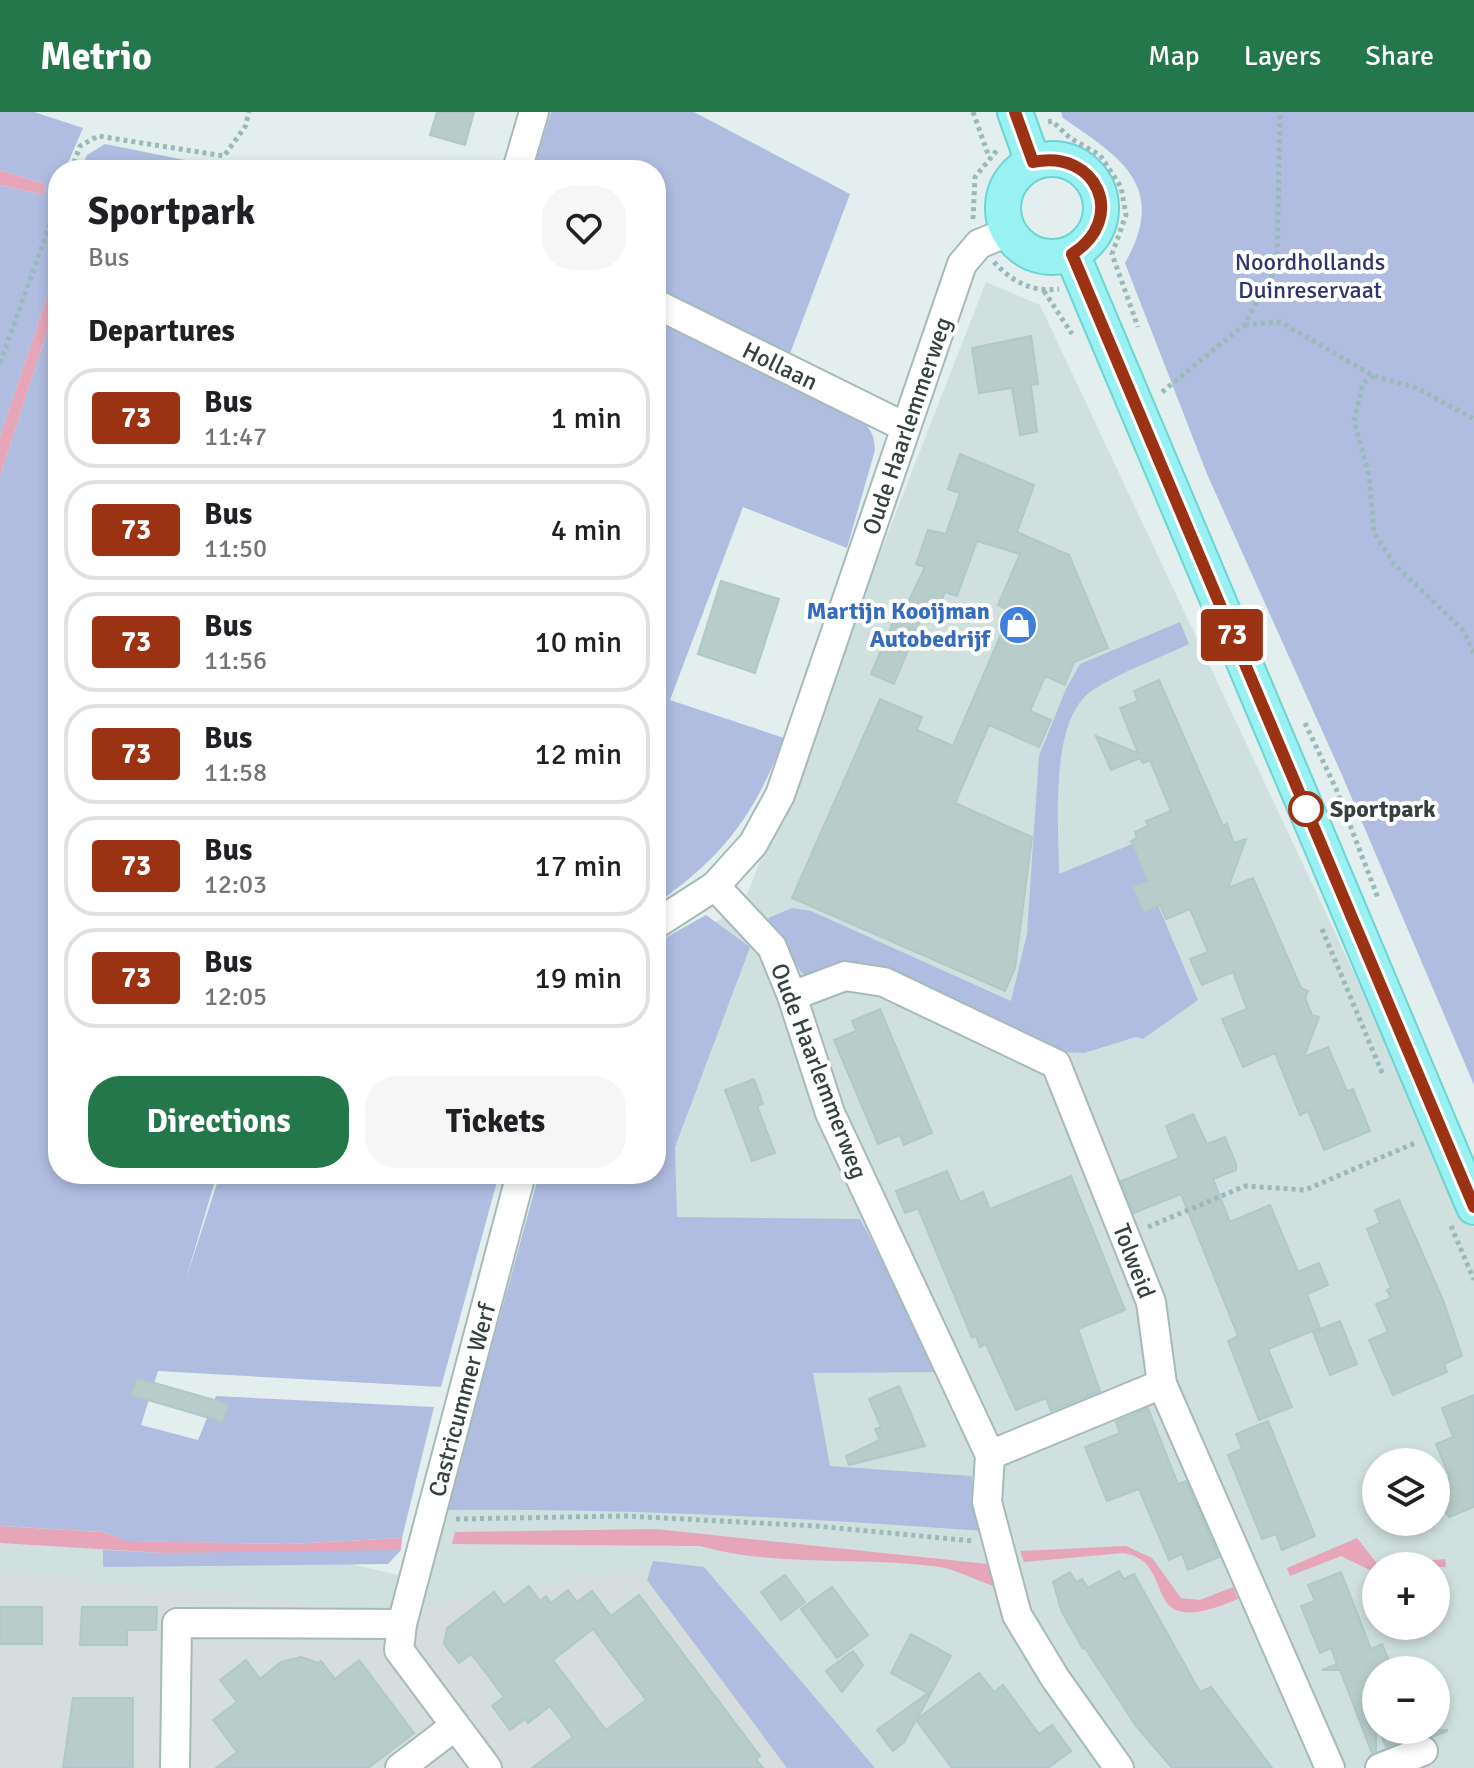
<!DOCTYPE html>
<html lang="en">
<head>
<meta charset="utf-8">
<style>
  body { margin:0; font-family:Signika,sans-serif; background:#f6f6f6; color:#202124; height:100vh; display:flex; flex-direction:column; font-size:30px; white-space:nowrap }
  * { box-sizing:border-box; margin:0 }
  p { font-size:26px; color:#757577 }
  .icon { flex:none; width:44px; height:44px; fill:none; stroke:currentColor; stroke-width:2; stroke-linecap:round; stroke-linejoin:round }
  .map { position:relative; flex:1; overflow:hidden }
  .drawer { position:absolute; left:48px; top:48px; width:618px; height:1024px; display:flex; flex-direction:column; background:#fff; border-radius:32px; box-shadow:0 4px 12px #0003 }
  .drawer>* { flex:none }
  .badge { padding:0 16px; border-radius:6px; font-size:28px; line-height:52px }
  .controls { position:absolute; left:1362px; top:1336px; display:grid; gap:16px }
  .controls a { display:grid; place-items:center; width:88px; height:88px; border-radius:50%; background:#fff; box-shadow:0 4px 12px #0003; font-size:40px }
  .map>.badge { position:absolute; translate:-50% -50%; box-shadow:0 0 0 4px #fff }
  h2 { padding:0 40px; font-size:30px; line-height:72px }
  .round { display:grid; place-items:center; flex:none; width:84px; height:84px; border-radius:32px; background:#f6f6f6 }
  .head { display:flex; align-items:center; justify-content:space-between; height:136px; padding:0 40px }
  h1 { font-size:38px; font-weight:700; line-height:60px }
  .primary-button { display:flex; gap:16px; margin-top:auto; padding:16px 40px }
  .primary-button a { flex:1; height:92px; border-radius:32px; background:#24774b; color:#fff; font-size:32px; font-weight:700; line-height:92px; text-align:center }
  .primary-button a+a { background:#f6f6f6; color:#202124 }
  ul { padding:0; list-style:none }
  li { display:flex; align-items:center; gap:24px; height:100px; margin:0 16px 12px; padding:0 24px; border:4px solid #e0e0e0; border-radius:32px }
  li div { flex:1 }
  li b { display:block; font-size:30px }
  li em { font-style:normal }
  li .badge { min-width:88px; font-weight:700; text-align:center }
  header { display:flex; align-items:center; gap:48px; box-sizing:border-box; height:112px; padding:0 40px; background:#24774b; color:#fff }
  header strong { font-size:38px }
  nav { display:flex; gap:44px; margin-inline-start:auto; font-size:28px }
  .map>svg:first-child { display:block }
</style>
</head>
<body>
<header>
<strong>Metrio</strong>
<nav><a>Map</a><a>Layers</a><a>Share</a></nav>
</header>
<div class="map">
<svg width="1474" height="1656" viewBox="0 0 1474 1656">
  <rect width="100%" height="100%" fill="#e3efef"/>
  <path fill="#cfe0df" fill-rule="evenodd" d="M 986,170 L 1040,193 L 1474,1116 L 1474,1656 L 0,1656 L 0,1418 L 267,1433 L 425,1469 L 503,1195 L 656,1062 L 656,843 L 742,795 ZM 1376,1350 L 1436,1350 L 1436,1410 L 1376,1410 ZM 1376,1454 L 1436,1454 L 1436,1514 L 1376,1514 ZM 1376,1558 L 1436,1558 L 1436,1618 L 1376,1618 Z"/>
  <path fill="#d5dedd" d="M 643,1458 L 788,1656 L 0,1656 L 0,1460 L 384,1500 Z"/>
  <g fill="#b0bce0">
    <path d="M 0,0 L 34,0 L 83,16 L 65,58 L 58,58 L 58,74 L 52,88 L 58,88 L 58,152 L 0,325 L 0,73 L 44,83 L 45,72 L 0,58 Z"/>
    <path d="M 551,0 L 694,0 L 850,82 L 788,247 L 656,180 L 656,58 L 533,58 Z"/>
    <path d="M 1061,0 L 1474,0 L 1474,973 L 1342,663 L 1207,362 L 1125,151 C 1168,75 1122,46 1063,6 Z"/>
    <path d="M 105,32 L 235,58 L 80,58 L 87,43 Z"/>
    <path d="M 58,185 L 58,1062 L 217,1062 L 185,1170 L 220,1062 L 499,1062 L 441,1275 L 158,1259 L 141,1313 L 198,1328 L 216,1284 L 434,1295 L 402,1426 L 288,1432 L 128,1429 L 103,1420 L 0,1414 L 0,364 Z"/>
    <path d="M 656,206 L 855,304 C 870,314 874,321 875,338 L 847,436 L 743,395 L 670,588 L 784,626 C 754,704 724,744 656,792 Z"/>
    <path d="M 1180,510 L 1189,532 C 1158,547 1122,559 1093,578 C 1048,607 1059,715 1059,762 L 1132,732 L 1198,888 L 1143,927 L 1136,925 L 1084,941 L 1064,940 L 873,855 L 811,868 L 801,860 L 768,806 L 792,796 L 811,799 L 1011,889 L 1027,822 L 1039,644 L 1066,577 L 1080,552 Z"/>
    <path d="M 706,803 L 750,835 L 675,1035 L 677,1105 L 860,1107 L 941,1260 L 813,1261 L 830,1354 L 971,1364 L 984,1419 C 805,1406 627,1396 447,1398 L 539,1062 L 656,1062 L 656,831 Z"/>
    <path d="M 381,1437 L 401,1438 L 388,1452 L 103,1455 L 103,1438 L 164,1441 Z"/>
    <path d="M 653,1449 L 704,1455 L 875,1656 L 787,1656 L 647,1468 Z"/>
  </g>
  <g fill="#e6a5b9">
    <path d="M 0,58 L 45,72 L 44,83 L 0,73 Z"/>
    <path d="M 58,152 L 58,185 L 0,364 L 0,325 Z"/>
    <path d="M 0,1414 L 103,1420 L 128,1429 L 288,1432 L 402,1426 L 401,1438 L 164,1441 L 0,1431 Z"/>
    <path d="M 656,1417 L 988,1452 L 993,1474 C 976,1468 957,1458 940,1455 C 860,1444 777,1456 700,1434 L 452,1432 L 455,1420 Z"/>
    <path d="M 1357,1426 L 1379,1454 L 1445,1447 L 1446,1455 L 1376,1454 L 1376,1461 L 1341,1444 L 1290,1464 L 1287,1456 Z"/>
    <path d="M 1126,1434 L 1152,1446 L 1181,1486 L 1200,1488 L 1233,1475 L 1238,1487 C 1132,1532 1182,1450 1123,1441 L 1024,1450 L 1020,1439 Z"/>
  </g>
  <g fill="#b8cdca" stroke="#aec9c7" stroke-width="2" fill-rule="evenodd">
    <path d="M 437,0 L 474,0 L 465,33 L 430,23 Z"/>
    <path d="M 1031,224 L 1038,272 L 1031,273 L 1037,320 L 1020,323 L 1012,276 L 979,281 L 972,236 Z"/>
    <path d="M 960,342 L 1034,373 L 1017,420 L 1069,443 L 1108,536 L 1074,550 L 1065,573 L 1045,564 L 1030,599 L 1051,608 L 1039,635 L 989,613 L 955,691 L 1032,725 L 1015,856 L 1005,879 L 792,786 L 880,587 L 922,605 L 917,618 L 953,634 L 1011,499 L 998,493 L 1020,442 L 977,429 L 957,484 L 945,480 L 939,494 L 928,489 L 894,572 L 871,562 L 893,510 L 898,512 L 925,455 L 916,452 L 928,418 L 946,422 L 960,381 L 948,377 Z"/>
    <path d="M 721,469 L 779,487 L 755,561 L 698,542 Z"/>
    <path d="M 1159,568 L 1223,714 L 1227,712 L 1234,731 L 1246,727 L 1228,776 L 1253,766 L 1301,876 L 1308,879 L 1305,886 L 1312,903 L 1319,905 L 1304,945 L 1328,935 L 1347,979 L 1353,977 L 1370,1019 L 1324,1038 L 1308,999 L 1300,1003 L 1275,941 L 1243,955 L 1222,907 L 1247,897 L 1233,860 L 1202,873 L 1190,847 L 1208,840 L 1190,797 L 1166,807 L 1160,793 L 1144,800 L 1133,775 L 1148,769 L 1131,729 L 1137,726 L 1135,720 L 1148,714 L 1146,709 L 1171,699 L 1150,648 L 1143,651 L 1140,646 L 1111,658 L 1096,624 L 1138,641 L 1120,596 L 1138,589 L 1134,579 Z"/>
    <path d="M 880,897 L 932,1021 L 904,1033 L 900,1023 L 878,1032 L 834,928 L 856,919 L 852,909 Z"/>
    <path d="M 754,967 L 763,992 L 757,994 L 775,1041 L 752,1049 L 725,978 Z"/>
    <path d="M 1193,1002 L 1207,1032 L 1225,1025 L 1236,1052 L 1236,1058 L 1213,1067 L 1230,1110 L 1270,1093 L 1298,1160 L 1319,1151 L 1328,1173 L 1307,1182 L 1320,1216 L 1268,1237 L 1292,1295 L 1259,1308 L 1228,1229 L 1238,1224 L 1181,1082 L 1134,1101 L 1121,1069 L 1179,1046 L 1166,1014 Z"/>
    <path d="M 947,1059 L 960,1090 L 983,1080 L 990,1097 L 1071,1064 L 1125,1198 L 1078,1217 L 1100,1279 L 1051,1299 L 1046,1286 L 1016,1298 L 986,1232 L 980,1235 L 976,1224 L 972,1226 L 918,1096 L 905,1101 L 896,1079 Z"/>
    <path d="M 1399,1088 L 1443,1188 L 1462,1244 L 1444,1252 L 1447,1260 L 1393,1283 L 1369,1228 L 1388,1220 L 1376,1192 L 1391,1186 L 1387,1178 L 1391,1176 L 1367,1117 L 1380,1111 L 1375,1098 Z"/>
    <path d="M 1340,1209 L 1357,1252 L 1330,1263 L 1313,1220 Z"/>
    <path d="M 137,1266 L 228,1292 L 223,1310 L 131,1283 Z"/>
    <path d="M 899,1274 L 925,1334 L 849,1353 L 846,1344 L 880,1328 L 875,1317 L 881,1315 L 869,1287 Z"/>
    <path d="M 1474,1283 L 1474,1395 L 1449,1405 L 1436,1387 L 1436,1371 L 1450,1366 L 1436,1332 L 1453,1325 L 1442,1296 Z"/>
    <path d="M 1148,1296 L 1178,1372 L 1186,1369 L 1219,1445 L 1188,1458 L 1182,1442 L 1169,1448 L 1139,1377 L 1107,1389 L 1085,1335 L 1120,1321 L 1116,1310 Z"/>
    <path d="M 1268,1309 L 1315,1424 L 1282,1438 L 1276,1422 L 1262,1427 L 1228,1343 L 1242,1337 L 1236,1322 Z"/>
    <path d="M 1119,1459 L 1124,1467 L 1134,1462 L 1200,1580 L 1211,1575 L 1272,1656 L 1172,1656 L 1136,1614 L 1085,1536 L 1083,1537 L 1062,1500 L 1053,1470 L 1070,1460 L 1076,1470 L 1082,1467 L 1088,1476 Z"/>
    <path d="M 1341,1460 L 1371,1537 L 1382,1532 L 1393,1558 L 1376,1558 L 1376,1639 L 1372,1641 L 1340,1558 L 1322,1558 L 1337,1552 L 1331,1536 L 1320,1541 L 1301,1494 L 1315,1489 L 1308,1473 Z"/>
    <path d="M 785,1463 L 805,1490 L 781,1508 L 761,1480 Z"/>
    <path d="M 529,1474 L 540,1489 L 546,1484 L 551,1491 L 568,1478 L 577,1490 L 592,1479 L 611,1504 L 639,1483 L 760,1644 L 756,1647 L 763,1656 L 532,1656 L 573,1625 L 550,1594 L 528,1611 L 525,1607 L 510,1618 L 492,1594 L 504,1585 L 476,1548 L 471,1542 L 459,1551 L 444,1532 L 447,1516 L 494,1480 L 504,1493 ZM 593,1517 L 646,1588 L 606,1618 L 553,1548 Z"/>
    <path d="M 832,1475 L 868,1523 L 837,1546 L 801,1497 Z"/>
    <rect x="0" y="1495" width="42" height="37"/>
    <path d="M 82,1495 L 157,1495 L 156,1518 L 127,1518 L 127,1533 L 80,1533 Z"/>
    <path d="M 911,1522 L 951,1544 L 917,1607 L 979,1561 L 994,1580 L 1003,1573 L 1039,1622 L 1052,1613 L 1071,1639 L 1048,1656 L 952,1656 L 916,1608 L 904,1630 L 893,1639 L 877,1618 L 928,1581 L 891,1561 Z"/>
    <path d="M 853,1539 L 863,1553 L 842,1580 L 826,1559 Z"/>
    <path d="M 301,1545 L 318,1551 L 321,1549 L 335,1567 L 359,1548 L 414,1621 L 368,1656 L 216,1656 L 237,1640 L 213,1608 L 237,1590 L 220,1568 L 246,1548 L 260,1567 L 281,1550 Z"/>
    <path d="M 73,1586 L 133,1586 L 133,1656 L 63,1656 Z"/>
    <path d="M 1379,1618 L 1447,1618 L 1447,1619 L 1432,1625 L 1417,1623 L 1386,1635 Z"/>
  </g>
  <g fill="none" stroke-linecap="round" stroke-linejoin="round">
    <defs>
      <g id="minor">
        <path d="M 517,58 L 534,0"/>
        <path d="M 1008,120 L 979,132 L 962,152 L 780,683 L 753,732 L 715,774 L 772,835 L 792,884 L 830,1001 L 990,1343 L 987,1390 L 1017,1503 L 1055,1566 L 1119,1656"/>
        <path d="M 656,192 L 905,315"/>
        <path d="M 656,812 L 715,774"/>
        <path d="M 792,884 L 845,864 L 884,870 L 1056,952 L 1151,1190 L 1162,1272 L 1330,1656"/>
        <path d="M 990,1343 L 1162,1272"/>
        <path d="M 175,1656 L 177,1511 L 402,1512"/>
        <path d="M 400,1656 L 455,1614"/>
        <path d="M 487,1656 L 399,1538 L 402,1512 L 521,1062"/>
        <path d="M 1380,1656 L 1423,1639"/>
      </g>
      <g id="major">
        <path d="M 1015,0 L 1033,50"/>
        <circle cx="1052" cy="96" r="49"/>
        <path d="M 1072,142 L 1474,1095"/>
      </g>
    </defs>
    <use href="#minor" stroke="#a7b9b9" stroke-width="32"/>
    <use href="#major" stroke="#6cd4d4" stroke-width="38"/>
    <g stroke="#9abab8" stroke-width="5" stroke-dasharray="4 4" stroke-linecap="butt">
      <path d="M 973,0 L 989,45"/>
      <path d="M 1048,10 L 1052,9 L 1070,26 L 1100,43 L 1121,75 L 1126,103 L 1112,142 L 1138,215"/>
      <path d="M 71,58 L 80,34 L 98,24 L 224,44 L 245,15 L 249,0"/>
      <path d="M 973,107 L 975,65 L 998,37"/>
      <path d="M 994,150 C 1011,169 1033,181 1059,177"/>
      <path d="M 1044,179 L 1072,222"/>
      <path d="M 1245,213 L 1280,210 L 1374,264 L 1417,276 L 1474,307"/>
      <path d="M 0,251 L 58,90"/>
      <path d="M 1374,264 L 1363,271 L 1354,309 L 1369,363 L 1374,421 L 1394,452 L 1463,518 L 1474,541"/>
      <path d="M 1162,280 L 1244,213 L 1277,154 L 1280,0"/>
      <path d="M 1305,611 L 1337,679 L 1378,786"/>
      <path d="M 1322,817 L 1383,963"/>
      <path d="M 1451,1114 L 1474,1168"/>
      <path d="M 1148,1115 L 1245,1074 L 1305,1078 L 1415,1031"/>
      <path d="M 456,1407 L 625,1404 L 816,1414 L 973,1429"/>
    </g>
    <use href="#minor" stroke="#fff" stroke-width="28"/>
    <use href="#major" stroke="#9af1f2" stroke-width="34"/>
  </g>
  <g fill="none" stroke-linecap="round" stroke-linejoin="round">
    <defs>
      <path id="line" d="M 1015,0 L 1033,50 C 1097,36 1128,107 1072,142 L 1474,1095"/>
    </defs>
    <use href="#line" stroke="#fff" stroke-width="18"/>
    <use href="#line" stroke="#9b3214" stroke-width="12"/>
  </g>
  <defs>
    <symbol id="shop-disc" viewBox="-11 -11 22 22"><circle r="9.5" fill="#3f7fe0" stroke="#fff"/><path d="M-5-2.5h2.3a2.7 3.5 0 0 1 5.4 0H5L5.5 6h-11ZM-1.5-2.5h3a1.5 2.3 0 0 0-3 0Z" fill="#fff"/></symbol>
  </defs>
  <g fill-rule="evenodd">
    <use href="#shop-disc" x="996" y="491" width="44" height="44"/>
  </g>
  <circle fill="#fff" stroke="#9b3214" stroke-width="4" cx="1306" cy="697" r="16"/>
  <g text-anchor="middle" stroke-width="8" stroke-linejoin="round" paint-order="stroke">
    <g font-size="24" fill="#2f346b" stroke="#fff">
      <text x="1310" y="158">Noordhollands<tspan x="1310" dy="28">Duinreservaat</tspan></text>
    </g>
    <g font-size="24" fill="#34413f" stroke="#fff">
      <text transform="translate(780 254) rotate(26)" y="8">Hollaan</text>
      <text transform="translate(907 314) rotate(-71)" y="8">Oude Haarlemmerweg</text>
      <text transform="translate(819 959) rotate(69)" y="8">Oude Haarlemmerweg</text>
      <text transform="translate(1134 1149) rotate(69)" y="8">Tolweid</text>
      <text transform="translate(462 1288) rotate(-75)" y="8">Castricummer Werf</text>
    </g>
    <g font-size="24" font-weight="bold" fill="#366cbe" stroke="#fff" text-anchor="end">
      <text x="990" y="507">Martijn Kooijman<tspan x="990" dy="28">Autobedrijf</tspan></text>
    </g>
    <g font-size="24" font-weight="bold" fill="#34413f" stroke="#fff" text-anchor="start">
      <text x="1330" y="705">Sportpark</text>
    </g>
  </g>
</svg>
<div class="controls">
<a><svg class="icon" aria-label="layers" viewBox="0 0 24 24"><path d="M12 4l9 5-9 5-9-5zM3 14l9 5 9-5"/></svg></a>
<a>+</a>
<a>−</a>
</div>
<b class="badge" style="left:1232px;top:523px;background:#9b3214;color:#fff">73</b>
<section class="drawer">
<div class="head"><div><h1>Sportpark</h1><p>Bus</p></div><a class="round"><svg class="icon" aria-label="heart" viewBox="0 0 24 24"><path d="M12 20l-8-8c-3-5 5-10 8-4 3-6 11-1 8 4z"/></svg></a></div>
<h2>Departures</h2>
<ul>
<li><span class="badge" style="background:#9b3214;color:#fff">73</span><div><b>Bus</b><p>11:47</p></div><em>1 min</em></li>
<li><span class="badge" style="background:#9b3214;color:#fff">73</span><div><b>Bus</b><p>11:50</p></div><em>4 min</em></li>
<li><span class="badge" style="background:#9b3214;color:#fff">73</span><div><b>Bus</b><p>11:56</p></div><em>10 min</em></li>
<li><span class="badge" style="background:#9b3214;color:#fff">73</span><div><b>Bus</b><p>11:58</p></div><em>12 min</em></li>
<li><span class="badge" style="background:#9b3214;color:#fff">73</span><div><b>Bus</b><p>12:03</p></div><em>17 min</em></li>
<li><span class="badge" style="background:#9b3214;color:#fff">73</span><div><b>Bus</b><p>12:05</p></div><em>19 min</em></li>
</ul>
<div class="primary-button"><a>Directions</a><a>Tickets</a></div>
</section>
</div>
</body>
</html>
